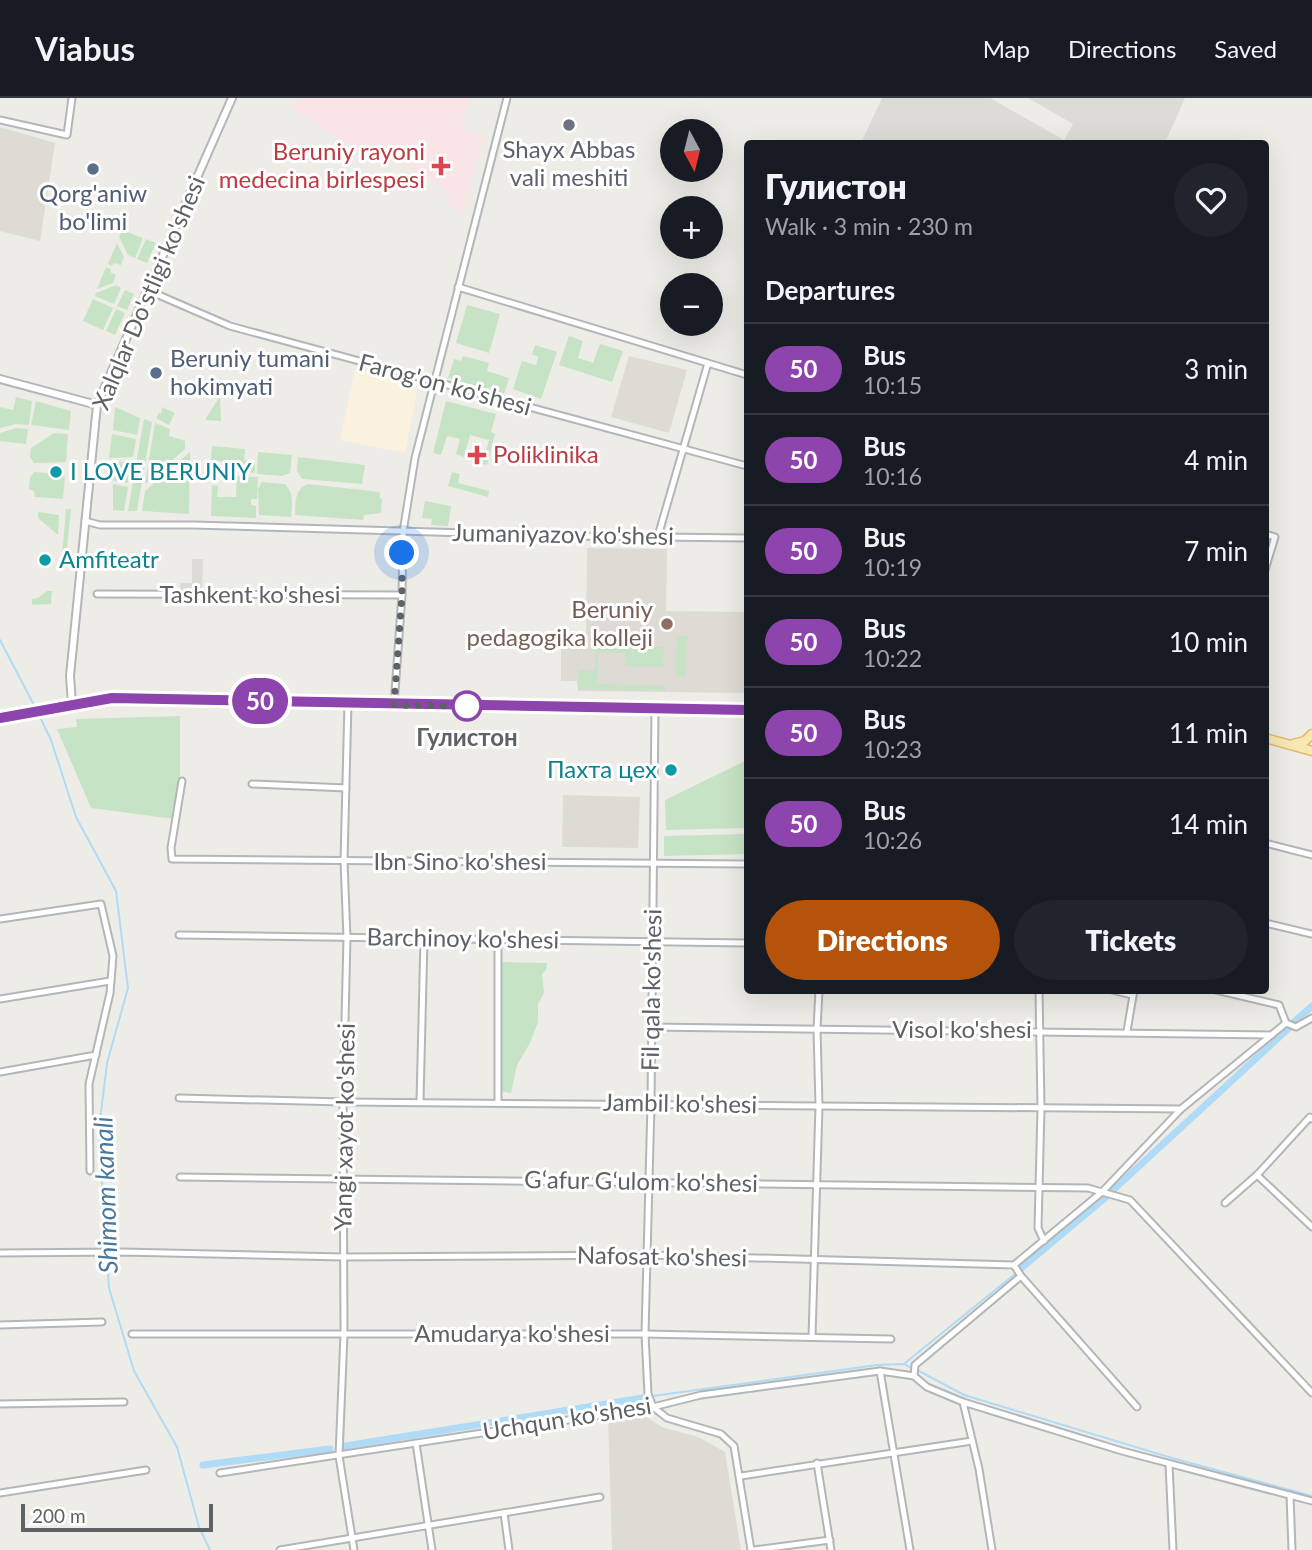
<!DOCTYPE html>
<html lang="en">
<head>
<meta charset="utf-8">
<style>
  body { margin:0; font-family:Lato,sans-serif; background:#20242c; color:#f1f3f6; height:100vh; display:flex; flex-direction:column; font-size:26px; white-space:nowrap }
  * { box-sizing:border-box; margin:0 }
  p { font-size:23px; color:#9ea1a6 }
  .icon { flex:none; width:38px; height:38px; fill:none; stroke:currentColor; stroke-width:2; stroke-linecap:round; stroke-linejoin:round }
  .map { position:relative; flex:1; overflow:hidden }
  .details { position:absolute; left:744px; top:42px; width:525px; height:854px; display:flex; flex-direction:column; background:#171b24; border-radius:7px; box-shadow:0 7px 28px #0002 }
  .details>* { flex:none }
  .badge { padding:0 14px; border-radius:23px; font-size:24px; line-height:46px }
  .needle { width:46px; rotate:173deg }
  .buttons { position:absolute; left:660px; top:21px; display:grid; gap:14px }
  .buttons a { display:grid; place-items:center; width:63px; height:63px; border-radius:50%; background:#171b24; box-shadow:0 7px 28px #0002; font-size:35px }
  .scale { position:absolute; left:21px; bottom:18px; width:192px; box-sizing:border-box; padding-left:7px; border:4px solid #5e6165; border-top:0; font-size:19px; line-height:24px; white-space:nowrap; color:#5e6165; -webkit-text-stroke:5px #fff; paint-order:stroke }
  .you { position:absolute; width:35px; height:35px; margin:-18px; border:5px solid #fff; border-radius:50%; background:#1a73e8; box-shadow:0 0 0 10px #1a73e833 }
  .map>.badge { position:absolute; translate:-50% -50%; box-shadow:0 0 0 4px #fff }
  h2 { padding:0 21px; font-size:26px; line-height:63px }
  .round { display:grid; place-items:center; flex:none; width:74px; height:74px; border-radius:37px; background:#20242c }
  .overview { display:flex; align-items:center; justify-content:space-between; height:119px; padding:0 21px }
  h1 { font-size:33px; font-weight:800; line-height:52px }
  .action { display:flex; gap:14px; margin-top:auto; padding:14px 21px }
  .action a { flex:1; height:80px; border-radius:42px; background:#b45309; color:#fff; font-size:28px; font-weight:800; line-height:80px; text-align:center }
  .action a+a { background:#20242c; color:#f1f3f6 }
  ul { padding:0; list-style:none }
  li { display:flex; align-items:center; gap:21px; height:91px; padding:0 21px; border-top:2px solid #363941 }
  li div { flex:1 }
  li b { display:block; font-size:26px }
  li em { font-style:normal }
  li .badge { min-width:77px; font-weight:700; text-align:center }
  header { display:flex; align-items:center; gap:42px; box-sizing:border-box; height:98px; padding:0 35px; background:#171b24; border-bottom:2px solid #363941 }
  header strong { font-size:33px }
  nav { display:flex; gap:38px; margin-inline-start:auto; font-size:24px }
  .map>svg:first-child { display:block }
</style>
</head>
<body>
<header>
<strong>Viabus</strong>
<nav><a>Map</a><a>Directions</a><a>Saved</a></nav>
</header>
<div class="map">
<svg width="1312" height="1452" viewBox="0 0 1312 1452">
  <rect width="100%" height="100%" fill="#eeece6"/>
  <path fill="#faf2df" d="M 355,272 L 419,284 L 405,355 L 340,342 Z"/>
  <g fill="#dddbd8">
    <path d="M 882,0 L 990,0 L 1064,42 L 1073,26 L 1028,0 L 1185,0 L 1165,45 L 861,45 Z"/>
    <path d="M 192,461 L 203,461 L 202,493 L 180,492 L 180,485 L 192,485 Z"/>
  </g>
  <g fill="#dedbd4">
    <path d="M 0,29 L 55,45 L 40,143 L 0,133 Z"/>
    <path d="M 629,258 L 687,272 L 669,335 L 611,319 Z"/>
    <path d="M 587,450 L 667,451 L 666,513 L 747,514 L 747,595 L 578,593 L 577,583 L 561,583 L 561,537 L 586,537 Z"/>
    <path d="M 563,697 L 640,699 L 638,750 L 562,749 Z"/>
    <path d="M 635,1312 L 662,1329 L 698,1339 L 725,1354 L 741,1452 L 612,1452 L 608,1316 Z"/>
  </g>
  <path fill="#f9e5e5" d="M 299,0 L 469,0 L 461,31 L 484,38 L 462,115 L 445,104 L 446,91 L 367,44 L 360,53 L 294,12 Z"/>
  <g fill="#c7e3c5">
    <path d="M 122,132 L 143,140 L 135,160 L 128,157 L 119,139 Z"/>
    <path d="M 146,141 L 156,145 L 147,165 L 137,161 Z"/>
    <path d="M 117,145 L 124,159 L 121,167 L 114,165 L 112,168 L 108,166 Z"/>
    <path d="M 106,169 L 111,171 L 110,174 L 116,177 L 113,185 L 97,191 Z"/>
    <path d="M 116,187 L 121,190 L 114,206 L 95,198 L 96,195 Z"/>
    <path d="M 125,192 L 134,196 L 127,212 L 117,208 Z"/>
    <path d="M 93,201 L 113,210 L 103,232 L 83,223 Z"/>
    <path d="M 467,207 L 500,216 L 489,255 L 456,245 Z"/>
    <path d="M 116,211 L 125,215 L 115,237 L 106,233 Z"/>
    <path d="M 569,238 L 583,243 L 578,260 L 593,265 L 600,246 L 623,253 L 612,284 L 559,267 Z"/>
    <path d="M 535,247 L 557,254 L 541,301 L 513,291 L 522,263 L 536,267 L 538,259 L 532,256 Z"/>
    <path d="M 463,258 L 489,265 L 487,273 L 509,280 L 504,296 L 448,280 L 454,261 L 461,263 Z"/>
    <path d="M 220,298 L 221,323 L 205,322 Z"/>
    <path d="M 16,299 L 32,303 L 29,327 L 16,326 L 0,330 L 0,309 L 13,312 Z"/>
    <path d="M 36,303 L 71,313 L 69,332 L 31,327 Z"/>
    <path d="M 446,303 L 496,316 L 491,334 L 495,336 L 487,367 L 483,366 L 489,342 L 470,337 L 464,359 L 456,356 L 460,341 L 447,338 L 441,357 L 433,355 Z"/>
    <path d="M 115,309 L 140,320 L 137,337 L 113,332 Z"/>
    <path d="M 162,309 L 175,315 L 169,327 L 156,320 L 159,315 L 161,316 Z"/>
    <path d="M 144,321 L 152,324 L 137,413 L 128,413 Z"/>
    <path d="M 155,325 L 170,331 L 169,338 L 185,343 L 185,351 L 145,386 Z"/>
    <path d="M 16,330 L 28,331 L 26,346 L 0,343 L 0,335 Z"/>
    <path d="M 54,335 L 68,336 L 66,364 L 34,365 L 30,359 L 31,350 Z"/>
    <path d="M 112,336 L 136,341 L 133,359 L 109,360 Z"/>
    <path d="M 212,348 L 245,351 L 244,362 L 255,364 L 255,375 L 238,373 L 238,365 L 216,363 L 215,376 L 210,375 Z"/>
    <path d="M 190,354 L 189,416 L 142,413 L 145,393 Z"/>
    <path d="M 258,354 L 292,357 L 290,375 L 282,378 L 257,376 Z"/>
    <path d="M 298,359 L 365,367 L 362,386 L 302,381 L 297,373 Z"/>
    <path d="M 133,362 L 128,385 L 106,381 L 108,366 Z"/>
    <path d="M 34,374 L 50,375 L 51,378 L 65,379 L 63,401 L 35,399 L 34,393 L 29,391 L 30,380 Z"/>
    <path d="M 452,374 L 460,376 L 458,385 L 489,393 L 488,399 L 448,388 Z"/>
    <path d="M 237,378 L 258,379 L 257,401 L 251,401 L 251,407 L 256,408 L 256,420 L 211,418 L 212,387 L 218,388 L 217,399 L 236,399 Z"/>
    <path d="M 262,384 L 285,386 C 294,396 292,405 291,419 L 259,417 L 258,391 Z"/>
    <path d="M 113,386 L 128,389 L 124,413 L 113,412 Z"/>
    <path d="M 308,386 L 380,394 L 380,400 L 382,401 L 381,415 L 364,417 L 363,422 L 295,417 C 296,404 294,391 308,386 Z"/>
    <path d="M 425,403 L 451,408 L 448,428 L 431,427 L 432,421 L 422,420 Z"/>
    <path d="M 66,411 L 71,411 L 66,458 L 62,459 Z"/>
    <path d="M 38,414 L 59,417 L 58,437 L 38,420 Z"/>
    <path d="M 47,493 L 52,493 L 51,506 L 32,507 L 32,501 L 38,500 Z"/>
    <path d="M 677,538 L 687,538 L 686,578 L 676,578 Z"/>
    <path d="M 596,548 L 664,549 L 663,569 L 625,568 L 625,555 L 598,554 L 597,586 L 666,588 L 666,593 L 578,591 L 579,572 L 595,572 Z"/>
    <path d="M 180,618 L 180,675 L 174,721 L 91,710 L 57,631 L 77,629 L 76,621 Z"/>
    <path d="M 747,662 L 747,730 L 666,732 L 665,702 Z"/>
    <path d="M 747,736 L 747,756 L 664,758 L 664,738 Z"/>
    <path d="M 502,864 L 547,865 L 546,872 L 542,876 L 544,895 L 538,906 L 538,924 L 530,945 L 517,967 L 511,995 L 501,993 Z"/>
  </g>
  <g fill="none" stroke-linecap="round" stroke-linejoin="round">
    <g stroke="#afdbf6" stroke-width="2">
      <path d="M 0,542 L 35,609"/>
      <path d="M 39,617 L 51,642 L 76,719 L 116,793 L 128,890 L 107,965 L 99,1031 L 106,1150"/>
      <path d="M 107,1156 L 109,1190 L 134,1273 L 177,1349 L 199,1429 L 210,1452"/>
      <path d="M 905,1265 L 1015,1176"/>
      <path d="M 919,1273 L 964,1297 L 1172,1360 L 1312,1398"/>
      <path d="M 653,1298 L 877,1267 L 904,1266 L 911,1270"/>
    </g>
    <g stroke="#afdbf6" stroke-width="7">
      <path d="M 1293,925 L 1312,908"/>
      <path d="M 1112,1093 L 1288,931"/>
      <path d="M 1020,1171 L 1106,1099"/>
      <path d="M 339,1349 L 643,1300"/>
      <path d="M 203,1367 L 330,1351"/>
    </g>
    <defs>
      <g id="minor">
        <path d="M 0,22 L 67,37 L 72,0"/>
        <path d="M 458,189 L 747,277"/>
        <path d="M 147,192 L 230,228 L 747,368"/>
        <path d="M 85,423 L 100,427 L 193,427 L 566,438 L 747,440"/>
        <path d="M 1265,436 L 1275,439 L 1265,472"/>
        <path d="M 658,438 L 708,265"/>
        <path d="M 97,496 L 402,497"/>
        <path d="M 348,605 L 344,763 L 347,840 L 343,1004 L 344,1236 L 339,1358 L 354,1452"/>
        <path d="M 394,607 L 402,497 L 403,434 L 415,360 L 507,0"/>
        <path d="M 655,611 L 651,1005 L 645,1236 L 648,1296 L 653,1309 L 667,1320 L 721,1336 L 734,1348 L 751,1452"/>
        <path d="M 182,683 L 171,750 L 172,761 L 747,766"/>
        <path d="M 252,686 L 346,690"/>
        <path d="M 1265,745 L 1312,757"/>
        <path d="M 0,821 L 101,806 L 113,858 L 110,895 L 89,986 L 90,1073"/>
        <path d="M 1265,825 L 1312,836"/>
        <path d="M 179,837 L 747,845"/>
        <path d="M 1039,892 L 1041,1010 L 1038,1130 L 1044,1143"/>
        <path d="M 1112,892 L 1132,897"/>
        <path d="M 1216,892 L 1279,907 L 1286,925"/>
        <path d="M 0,901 L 110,883"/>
        <path d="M 651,929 L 1272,937"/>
        <path d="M 1127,933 L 1134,892"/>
        <path d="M 0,974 L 96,957"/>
        <path d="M 179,1000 L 343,1004 L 1181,1011"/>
        <path d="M 420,1003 L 424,841"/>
        <path d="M 498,1003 L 498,842"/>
        <path d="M 1257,1077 L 1312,1129"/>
        <path d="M 180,1079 L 1088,1090 L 1130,1102 L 1312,1295"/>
        <path d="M 1225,1105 L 1257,1077 L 1310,1019 L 1312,1021"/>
        <path d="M 0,1155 L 122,1154 L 343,1159 L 648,1157 L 1014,1167"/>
        <path d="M 1014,1167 L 1102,1094 L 1181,1011 L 1286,925 L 1296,929 L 1312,920"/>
        <path d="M 1014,1167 L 1021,1178 L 1137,1309"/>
        <path d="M 0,1227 L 102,1224"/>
        <path d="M 132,1236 L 645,1236 L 891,1241"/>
        <path d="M 812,1239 L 819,1008 L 817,931 L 819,892"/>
        <path d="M 880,1273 L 910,1452"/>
        <path d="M 914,1278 L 915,1267 L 1021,1178"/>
        <path d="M 963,1304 L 979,1371 L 992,1452"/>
        <path d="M 0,1306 L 124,1304"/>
        <path d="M 416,1345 L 432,1452"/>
        <path d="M 817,1365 L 831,1452"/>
        <path d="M 1169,1366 L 1173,1452"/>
        <path d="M 220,1375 L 653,1309 L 701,1297 L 880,1273 L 914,1278 L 927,1289 L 963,1304 L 1122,1353 L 1312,1403"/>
        <path d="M 741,1378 L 972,1343"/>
        <path d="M 0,1395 L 146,1372"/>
        <path d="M 1290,1397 L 1292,1452"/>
        <path d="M 504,1415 L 509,1452"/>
        <path d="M 280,1452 L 600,1399"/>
        <path d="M 754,1452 L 830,1442"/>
      </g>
      <g id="tertiary">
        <path d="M 0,281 L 97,307"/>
        <path d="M 72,606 L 70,578 L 97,307 L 232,0"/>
      </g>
      <g id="primary">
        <path d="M 0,620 L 112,600 L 747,612"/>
        <path d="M 1265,640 L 1312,653"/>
        <path d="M 1293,646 L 1305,643 L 1312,636"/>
      </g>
    </defs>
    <use href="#minor" stroke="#b3b6b9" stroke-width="9"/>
    <use href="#tertiary" stroke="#b3b6b9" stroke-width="10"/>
    <use href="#primary" stroke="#e2b96b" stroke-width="11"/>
    <use href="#minor" stroke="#fff" stroke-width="5"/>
    <use href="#tertiary" stroke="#fff" stroke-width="6"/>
    <use href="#primary" stroke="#f6e7b3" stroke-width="8"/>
  </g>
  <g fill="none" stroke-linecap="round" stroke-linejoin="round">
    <defs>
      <path id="line" d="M 0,620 L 112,600 L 747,612"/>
    </defs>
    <use href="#line" stroke="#fff" stroke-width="16"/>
    <use href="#line" stroke="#8e44ad" stroke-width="10"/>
    <path stroke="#5e6165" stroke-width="7" stroke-dasharray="0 12.6" d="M 402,455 L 402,497 L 394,607 L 467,608"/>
  </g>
  <circle fill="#6b7280" stroke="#fff" stroke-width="2.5" cx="569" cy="27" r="7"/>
  <g fill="#e0444e" stroke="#fff" stroke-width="2.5">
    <path d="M437.5 57.5h7v7h7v7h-7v7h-7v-7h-7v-7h7z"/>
    <path d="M473.5 346.5h7v7h7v7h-7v7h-7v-7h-7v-7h7z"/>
  </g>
  <g fill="#5c6f8a" stroke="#fff" stroke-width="2.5">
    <circle cx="93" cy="71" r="7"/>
    <circle cx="156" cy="275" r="7"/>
  </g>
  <g fill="#0f9aa8" stroke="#fff" stroke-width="2.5">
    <circle cx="56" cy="374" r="7"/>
    <circle cx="45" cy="462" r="7"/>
    <circle cx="671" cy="672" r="7"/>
  </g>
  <circle fill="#8d6e63" stroke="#fff" stroke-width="2.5" cx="667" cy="526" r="7"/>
  <circle fill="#fff" stroke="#8e44ad" stroke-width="3.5" cx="467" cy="608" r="14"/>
  <g text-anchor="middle" stroke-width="6" stroke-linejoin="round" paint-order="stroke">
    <g font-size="24" fill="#5b616d" stroke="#fff">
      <text x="569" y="60">Shayx Abbas<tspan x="569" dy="28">vali meshiti</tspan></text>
    </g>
    <g font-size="24" fill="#be3a42" stroke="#fff" text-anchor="end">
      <text x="425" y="62">Beruniy rayoni<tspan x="425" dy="28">medecina birlespesi</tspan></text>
      <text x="493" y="365" text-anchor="start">Poliklinika</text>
    </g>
    <g font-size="24" fill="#4e5e75" stroke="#fff">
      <text x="93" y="104">Qorg'aniw<tspan x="93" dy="28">bo'limi</tspan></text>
      <text x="170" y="269" text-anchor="start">Beruniy tumani<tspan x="170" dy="28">hokimyati</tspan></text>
    </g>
    <g font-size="24" fill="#5e6165" stroke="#fff">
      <text transform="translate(149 195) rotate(-67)" y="8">Xalqlar Do'stligi ko'shesi</text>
      <text transform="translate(445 287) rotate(15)" y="8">Farog'on ko'shesi</text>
      <text transform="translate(563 437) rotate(1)" y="8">Jumaniyazov ko'shesi</text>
      <text x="250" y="505">Tashkent ko'shesi</text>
      <text x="460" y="772">Ibn Sino ko'shesi</text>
      <text transform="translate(463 841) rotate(1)" y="8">Barchinoy ko'shesi</text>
      <text transform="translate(652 892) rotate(-89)" y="8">Fil qala ko'shesi</text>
      <text x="962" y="940">Visol ko'shesi</text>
      <text transform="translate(680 1006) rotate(1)" y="8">Jambil ko'shesi</text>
      <text transform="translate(345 1029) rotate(-89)" y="8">Yangi xayot ko'shesi</text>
      <text transform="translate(641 1084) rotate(1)" y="8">Gʻafur Gʻulom ko'shesi</text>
      <text transform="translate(662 1159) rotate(1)" y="8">Nafosat ko'shesi</text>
      <text x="512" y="1244">Amudarya ko'shesi</text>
      <text transform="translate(567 1321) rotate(-9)" y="8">Uchqun ko'shesi</text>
    </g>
    <g font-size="24" fill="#0d838f" stroke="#fff" text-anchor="start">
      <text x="70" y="382">I LOVE BERUNIY</text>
      <text x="59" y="470">Amfiteatr</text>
      <text x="657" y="680" text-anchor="end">Пахта цех</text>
    </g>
    <g font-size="24" fill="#785e54" stroke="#fff" text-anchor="end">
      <text x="653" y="520">Beruniy<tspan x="653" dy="28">pedagogika kolleji</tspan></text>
    </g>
    <g font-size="24" font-weight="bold" fill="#5e6165" stroke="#fff">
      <text x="467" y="648">Гулистон</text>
    </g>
    <g font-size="26" font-style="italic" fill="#49789e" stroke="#fff">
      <text transform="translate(106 1097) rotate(-92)" y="9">Shimom kanali</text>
    </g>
  </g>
</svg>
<div class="buttons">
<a><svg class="needle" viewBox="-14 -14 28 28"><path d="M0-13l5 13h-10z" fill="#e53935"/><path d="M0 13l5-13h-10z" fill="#9ea1a6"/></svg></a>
<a>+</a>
<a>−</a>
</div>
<div class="scale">200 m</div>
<div class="you" style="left:402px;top:455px"></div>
<b class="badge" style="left:260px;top:603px;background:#8e44ad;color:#fff">50</b>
<section class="details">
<div class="overview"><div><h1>Гулистон</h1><p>Walk · 3 min · 230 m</p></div><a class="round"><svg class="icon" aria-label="heart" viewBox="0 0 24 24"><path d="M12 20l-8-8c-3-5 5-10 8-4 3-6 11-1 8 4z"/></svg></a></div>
<h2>Departures</h2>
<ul>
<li><span class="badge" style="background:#8e44ad;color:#fff">50</span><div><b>Bus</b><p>10:15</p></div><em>3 min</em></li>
<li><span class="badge" style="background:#8e44ad;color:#fff">50</span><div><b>Bus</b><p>10:16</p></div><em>4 min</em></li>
<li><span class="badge" style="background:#8e44ad;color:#fff">50</span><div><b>Bus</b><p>10:19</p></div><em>7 min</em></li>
<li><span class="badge" style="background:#8e44ad;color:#fff">50</span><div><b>Bus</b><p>10:22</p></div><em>10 min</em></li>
<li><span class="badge" style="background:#8e44ad;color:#fff">50</span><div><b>Bus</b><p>10:23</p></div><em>11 min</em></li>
<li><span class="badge" style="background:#8e44ad;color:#fff">50</span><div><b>Bus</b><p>10:26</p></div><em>14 min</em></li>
</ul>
<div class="action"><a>Directions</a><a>Tickets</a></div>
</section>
</div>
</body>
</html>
